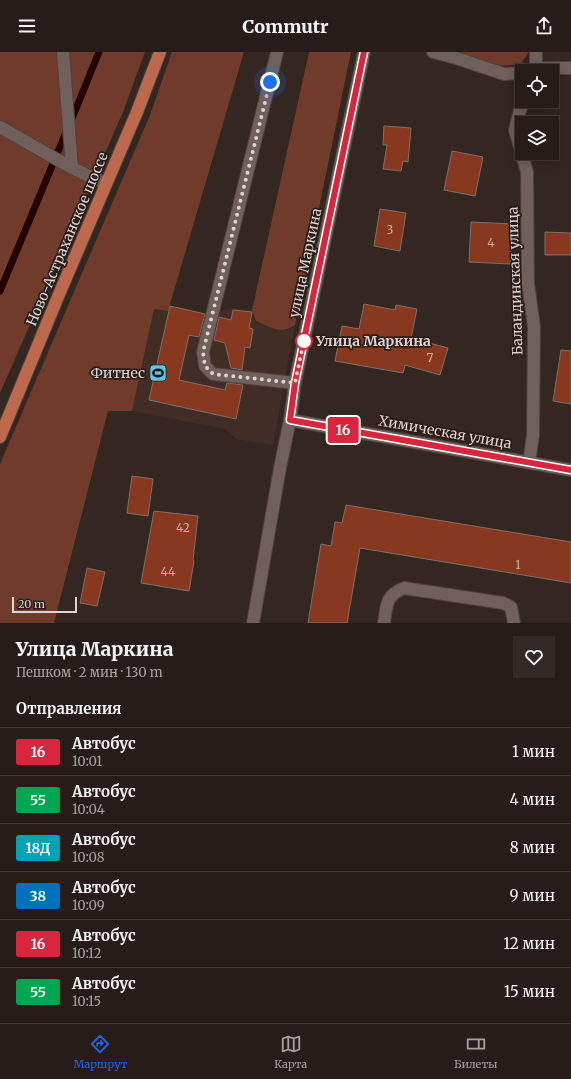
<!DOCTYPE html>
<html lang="ru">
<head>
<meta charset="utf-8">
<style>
  body { margin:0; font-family:Merriweather,serif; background:#332926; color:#f1f3f6; height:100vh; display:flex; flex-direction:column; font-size:15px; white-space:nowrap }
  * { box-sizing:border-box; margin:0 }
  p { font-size:13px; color:#a4a1a2 }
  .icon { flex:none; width:22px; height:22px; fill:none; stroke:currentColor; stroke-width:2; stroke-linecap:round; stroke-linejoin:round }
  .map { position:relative; height:571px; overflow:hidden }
  .side { display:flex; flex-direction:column; background:#271c19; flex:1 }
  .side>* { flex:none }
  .badge { padding:0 8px; border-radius:3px; font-size:14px; line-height:26px }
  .tools { position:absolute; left:515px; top:12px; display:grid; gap:8px }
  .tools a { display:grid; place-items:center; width:44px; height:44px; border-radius:0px; background:#271c19; box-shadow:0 2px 10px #0003,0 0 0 1px #433a38; font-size:20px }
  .scale { position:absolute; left:12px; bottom:10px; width:65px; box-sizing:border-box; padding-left:4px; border:2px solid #ded4d1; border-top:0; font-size:11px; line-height:14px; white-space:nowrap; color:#ded4d1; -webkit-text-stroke:3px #2a1c18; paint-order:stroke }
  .you { position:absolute; width:20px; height:20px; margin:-10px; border:3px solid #fff; border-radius:50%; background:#1a73e8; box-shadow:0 0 0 6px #1a73e833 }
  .map>.badge { position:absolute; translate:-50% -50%; box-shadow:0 0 0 2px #fff }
  h2 { padding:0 16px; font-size:15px; line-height:36px }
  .round { display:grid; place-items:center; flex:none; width:42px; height:42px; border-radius:0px; background:#332926 }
  .overview { display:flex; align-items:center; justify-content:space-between; height:68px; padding:0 16px }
  h1 { font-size:19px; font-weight:800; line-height:30px }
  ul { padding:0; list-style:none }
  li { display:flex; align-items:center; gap:12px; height:48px; padding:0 16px; border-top:1px solid #433a38 }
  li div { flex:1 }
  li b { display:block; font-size:15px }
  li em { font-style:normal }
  li .badge { min-width:44px; font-weight:700; text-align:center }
  header { display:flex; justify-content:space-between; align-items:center; height:52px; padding:0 16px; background:#271c19; font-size:18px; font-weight:800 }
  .menu { display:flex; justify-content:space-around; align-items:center; height:56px; border-top:1px solid #433a38; background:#271c19; font-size:11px; color:#a4a1a2 }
  .menu a { display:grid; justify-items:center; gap:2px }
  .menu .current { color:#2563eb }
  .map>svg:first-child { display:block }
</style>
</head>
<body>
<header><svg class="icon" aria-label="menu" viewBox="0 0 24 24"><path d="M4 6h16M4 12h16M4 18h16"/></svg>Commutr<svg class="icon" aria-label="share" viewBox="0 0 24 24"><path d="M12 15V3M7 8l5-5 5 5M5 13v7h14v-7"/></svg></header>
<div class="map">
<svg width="571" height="571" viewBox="0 0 571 571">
  <rect width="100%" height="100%" fill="#342621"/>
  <path fill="#412c26" d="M 169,253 L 209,261 L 234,256 L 252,258 L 256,269 L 288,278 L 295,273 L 273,393 L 236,387 L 225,377 L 132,359 L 154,257 Z"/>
  <g fill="#703b2a">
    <path d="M 0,0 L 145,0 L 123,60 L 0,341 Z"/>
    <path d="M 172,0 L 244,0 L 168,259 L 154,257 L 132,359 L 108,359 L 54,571 L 0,571 L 0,412 L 150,63 Z"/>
    <path d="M 309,0 L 351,0 L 295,273 C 281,283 270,275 256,269 L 252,258 Z"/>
    <path d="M 458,0 L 529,0 L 521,12 C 500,15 476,14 458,0 Z"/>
  </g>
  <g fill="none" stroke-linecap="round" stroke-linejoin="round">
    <g stroke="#240000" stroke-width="7">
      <path d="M 71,69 L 99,0"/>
      <path d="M 0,239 L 67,78"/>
    </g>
  </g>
  <g fill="#87381e" stroke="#806f6a">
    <path d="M 384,74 L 411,76 L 408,110 L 403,109 L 401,119 L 383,117 L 387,93 L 383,93 Z"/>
    <path d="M 452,99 L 483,105 L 475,144 L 444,138 Z"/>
    <path d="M 380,157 L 406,161 L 400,199 L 374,194 Z"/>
    <path d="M 471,170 L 513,172 L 510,212 L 469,210 Z"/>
    <path d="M 545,180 L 571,181 L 571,203 L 545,203 Z"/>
    <path d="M 364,252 L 395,258 L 396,253 L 417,257 L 411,286 L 448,296 L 440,323 L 405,313 L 403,321 L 335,309 L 342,274 L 359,277 Z"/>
    <path d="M 170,254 L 205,262 L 199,285 L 189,283 L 179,328 L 225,338 L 227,331 L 243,333 L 236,367 L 149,348 Z"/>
    <path d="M 233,258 L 252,260 L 249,276 L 253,277 L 250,296 L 245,295 L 242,318 L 231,316 L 225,291 L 214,288 L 219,265 L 231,268 Z"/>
    <path d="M 561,298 L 571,299 L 571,352 L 553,349 Z"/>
    <path d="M 132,424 L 153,427 L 148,464 L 127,461 Z"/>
    <path d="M 346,453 L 571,490 L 571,531 L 360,496 L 347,571 L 308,571 L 321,492 L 331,494 L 335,470 L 342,471 Z"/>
    <path d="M 154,459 L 198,464 L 193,508 L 194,509 L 189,539 L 141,531 Z"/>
    <path d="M 87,516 L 105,520 L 97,554 L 80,551 Z"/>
  </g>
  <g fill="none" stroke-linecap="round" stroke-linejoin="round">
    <defs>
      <g id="lane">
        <path d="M 63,0 L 72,116"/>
        <path d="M 277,0 L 203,300 L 205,314 L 213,322 L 295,331"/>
        <path d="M 0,75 L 72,116 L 106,132"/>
        <path d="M 384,571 C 387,553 385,544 404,536 L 503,551 L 511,555 L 514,571"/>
      </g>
      <g id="street">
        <path d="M 433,0 L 456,6 L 504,22 L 522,21"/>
        <path d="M 536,0 L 536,19"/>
        <path d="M 528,19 L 536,16 L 571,16"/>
        <path d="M 524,49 L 520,58 L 515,78 L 527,120 L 528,231 L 534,275 L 533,384 L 529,410"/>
      </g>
      <g id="secondary">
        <path d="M 290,368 L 571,418"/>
        <path d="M 253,571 L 280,416 L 290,368 L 295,331 L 364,0"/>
      </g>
      <path id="primary" d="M 0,385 L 60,240 L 137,60 L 160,0"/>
    </defs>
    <use href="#lane" stroke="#4e413e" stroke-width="14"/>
    <use href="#street" stroke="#4e413e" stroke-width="14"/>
    <use href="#secondary" stroke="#4e413e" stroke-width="14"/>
    <use href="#primary" stroke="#4e413e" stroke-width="14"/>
    <use href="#lane" stroke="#705f5a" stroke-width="12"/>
    <use href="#street" stroke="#705f5a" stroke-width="12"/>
    <use href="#secondary" stroke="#705f5a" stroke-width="12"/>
    <use href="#primary" stroke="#bc694e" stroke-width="12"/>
  </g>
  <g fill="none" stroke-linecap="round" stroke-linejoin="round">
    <defs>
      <path id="line" d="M 364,0 L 295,331 L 290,368 L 571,418"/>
    </defs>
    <use href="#line" stroke="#fff" stroke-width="9"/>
    <use href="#line" stroke="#d7263d" stroke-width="6"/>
    <path stroke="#ded4d1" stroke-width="4" stroke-dasharray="0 7.2" d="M 270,30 L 203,300 L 205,314 L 213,322 L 295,331 L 304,288 L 304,289"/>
  </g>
  <defs>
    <symbol id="stadium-square" viewBox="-11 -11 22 22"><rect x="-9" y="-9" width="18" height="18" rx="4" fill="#5ac8e5" stroke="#2a1c18"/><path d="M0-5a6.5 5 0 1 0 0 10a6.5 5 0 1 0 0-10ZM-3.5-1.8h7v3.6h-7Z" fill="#111"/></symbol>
  </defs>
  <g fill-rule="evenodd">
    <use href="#stadium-square" x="148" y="311" width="20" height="20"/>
  </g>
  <circle fill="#fff" stroke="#d7263d" stroke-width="2" cx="304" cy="289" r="8"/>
  <g text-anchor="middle" stroke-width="3.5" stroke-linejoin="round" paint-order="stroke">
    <g font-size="12" fill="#c8ada4">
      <text x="390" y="182">3</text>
      <text x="491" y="195">4</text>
      <text x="430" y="310">7</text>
      <text x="183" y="480">42</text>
      <text x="518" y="517">1</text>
      <text x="168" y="524">44</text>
    </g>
    <g font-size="14" fill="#ded4d1" stroke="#2a1c18">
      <text transform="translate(67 187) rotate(-67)" y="5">Ново-Астраханское шоссе</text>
      <text transform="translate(305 211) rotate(-78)" y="5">улица Маркина</text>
      <text transform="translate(515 229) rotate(-92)" y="5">Баландинская улица</text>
      <text transform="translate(445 380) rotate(10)" y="5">Химическая улица</text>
    </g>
    <g font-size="14" font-weight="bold" fill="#ded4d1" stroke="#2a1c18" text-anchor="start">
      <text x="316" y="294">Улица Маркина</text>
    </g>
    <g font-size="14" fill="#ded4d1" stroke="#2a1c18" text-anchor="end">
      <text x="145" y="326">Фитнес</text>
    </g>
  </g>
</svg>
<div class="tools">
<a><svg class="icon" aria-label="locate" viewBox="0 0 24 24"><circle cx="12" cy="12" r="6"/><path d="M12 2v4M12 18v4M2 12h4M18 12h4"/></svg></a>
<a><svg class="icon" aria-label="layers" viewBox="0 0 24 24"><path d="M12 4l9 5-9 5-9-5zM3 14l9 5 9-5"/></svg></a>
</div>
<div class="scale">20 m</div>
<div class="you" style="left:270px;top:30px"></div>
<b class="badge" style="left:343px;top:378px;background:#d7263d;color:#fff">16</b>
</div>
<section class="side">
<div class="overview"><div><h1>Улица Маркина</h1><p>Пешком · 2 мин · 130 m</p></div><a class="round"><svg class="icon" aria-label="heart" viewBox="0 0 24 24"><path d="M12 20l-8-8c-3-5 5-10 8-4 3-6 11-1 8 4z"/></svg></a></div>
<h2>Отправления</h2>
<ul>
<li><span class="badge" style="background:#d7263d;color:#fff">16</span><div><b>Автобус</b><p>10:01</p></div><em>1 мин</em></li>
<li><span class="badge" style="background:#00a651;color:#fff">55</span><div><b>Автобус</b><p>10:04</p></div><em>4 мин</em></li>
<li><span class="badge" style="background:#00a3b4;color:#fff">18Д</span><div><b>Автобус</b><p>10:08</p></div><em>8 мин</em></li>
<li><span class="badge" style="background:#0072bc;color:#fff">38</span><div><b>Автобус</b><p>10:09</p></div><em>9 мин</em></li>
<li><span class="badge" style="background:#d7263d;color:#fff">16</span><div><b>Автобус</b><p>10:12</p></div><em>12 мин</em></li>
<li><span class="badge" style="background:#00a651;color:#fff">55</span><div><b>Автобус</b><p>10:15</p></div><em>15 мин</em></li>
</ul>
</section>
<nav class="menu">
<a class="current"><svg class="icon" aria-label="directions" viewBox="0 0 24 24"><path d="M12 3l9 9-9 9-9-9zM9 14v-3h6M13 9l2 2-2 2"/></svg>Маршрут</a>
<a><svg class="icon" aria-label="map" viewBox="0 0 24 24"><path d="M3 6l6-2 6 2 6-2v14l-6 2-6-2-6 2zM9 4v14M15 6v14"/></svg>Карта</a>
<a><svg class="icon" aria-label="tickets" viewBox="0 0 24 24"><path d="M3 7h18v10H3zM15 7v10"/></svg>Билеты</a>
</nav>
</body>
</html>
